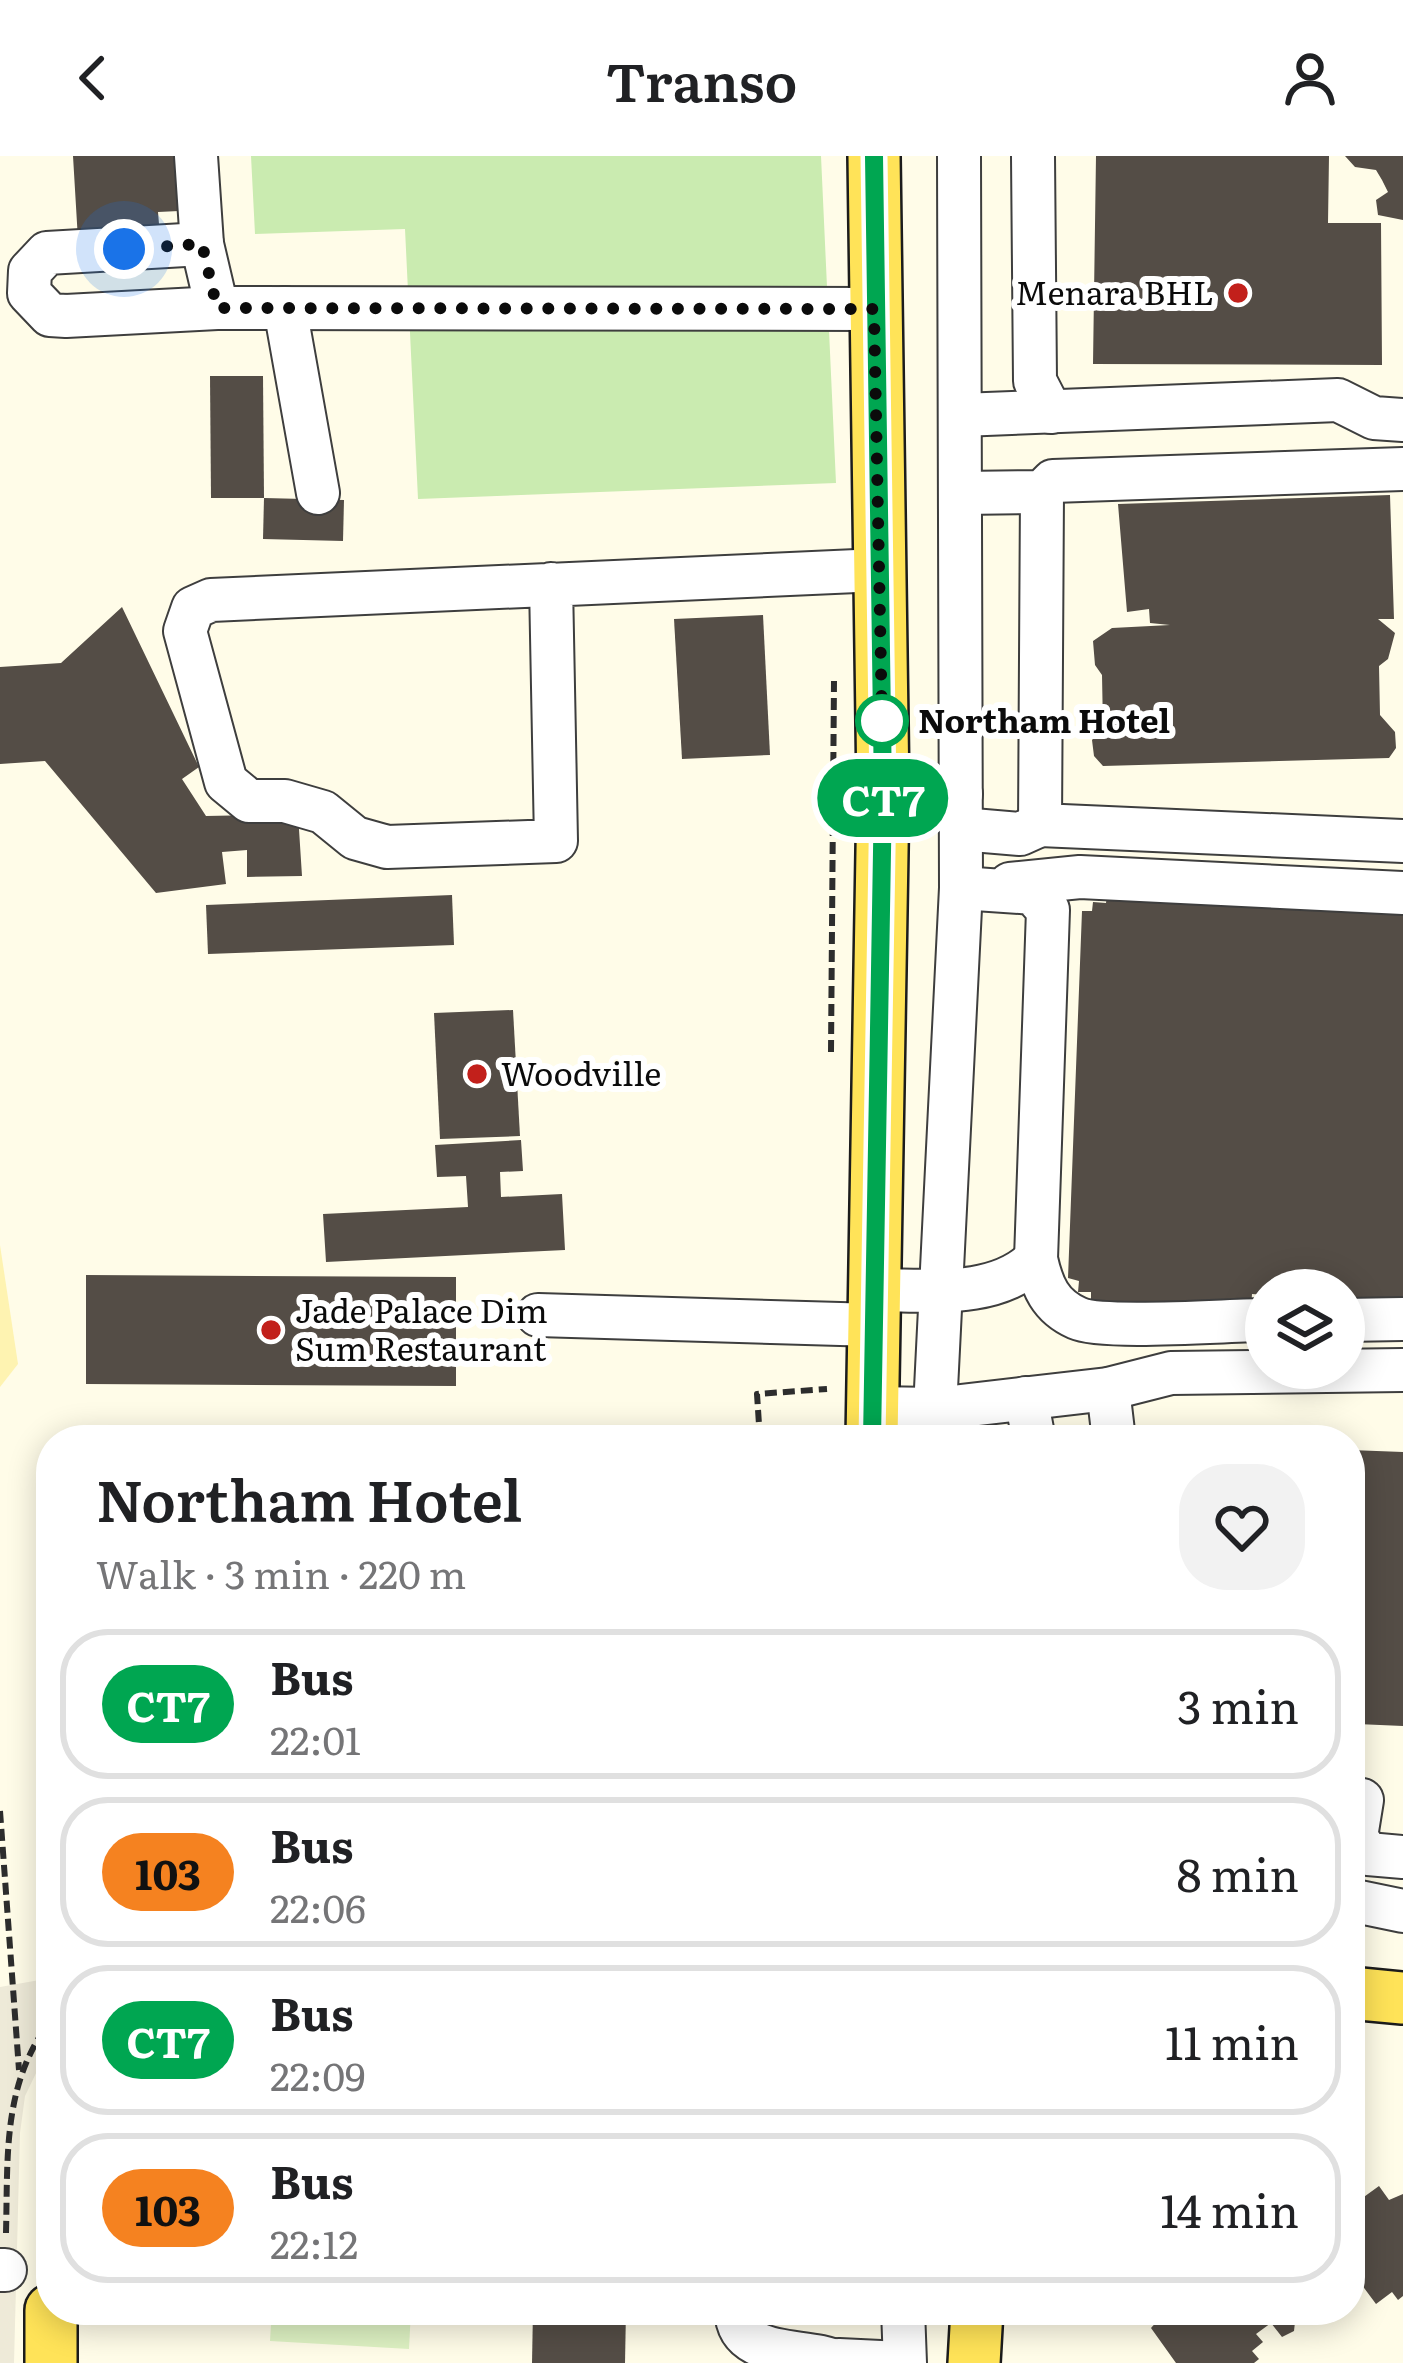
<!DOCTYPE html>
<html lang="en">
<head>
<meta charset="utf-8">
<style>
  body { margin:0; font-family:Literata,serif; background:#f2f2f2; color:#202124; height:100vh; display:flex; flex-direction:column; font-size:45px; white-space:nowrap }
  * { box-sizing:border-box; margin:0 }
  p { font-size:39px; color:#757577 }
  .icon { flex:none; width:66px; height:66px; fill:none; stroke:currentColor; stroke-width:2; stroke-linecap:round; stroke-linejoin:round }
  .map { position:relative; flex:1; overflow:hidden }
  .details { position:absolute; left:36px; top:1269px; width:1329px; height:900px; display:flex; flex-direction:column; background:#fff; border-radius:48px; box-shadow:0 6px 30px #0003 }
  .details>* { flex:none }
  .badge { padding:0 24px; border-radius:39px; font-size:42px; line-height:78px }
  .fabs { position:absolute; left:1245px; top:1113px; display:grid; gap:24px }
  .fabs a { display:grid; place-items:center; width:120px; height:120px; border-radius:50%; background:#fff; box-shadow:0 6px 30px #0003; font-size:60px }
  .you { position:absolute; width:60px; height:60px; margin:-30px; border:9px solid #fff; border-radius:50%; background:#1a73e8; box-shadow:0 0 0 18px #1a73e833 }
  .map>.badge { position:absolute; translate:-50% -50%; box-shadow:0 0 0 6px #fff }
  .round { display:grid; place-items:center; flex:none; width:126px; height:126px; border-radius:48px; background:#f2f2f2 }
  .overview { display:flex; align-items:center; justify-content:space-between; height:204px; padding:0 60px }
  h1 { font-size:57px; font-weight:600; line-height:90px }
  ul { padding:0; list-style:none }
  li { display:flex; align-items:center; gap:36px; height:150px; margin:0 24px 18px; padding:0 36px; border:6px solid #e0e0e0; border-radius:48px }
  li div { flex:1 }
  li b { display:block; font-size:45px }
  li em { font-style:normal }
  li .badge { min-width:132px; font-weight:700; text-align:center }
  header { display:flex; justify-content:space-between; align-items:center; height:156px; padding:0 60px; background:#fff; font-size:54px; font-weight:600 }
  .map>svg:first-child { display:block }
</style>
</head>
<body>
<header><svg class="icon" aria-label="back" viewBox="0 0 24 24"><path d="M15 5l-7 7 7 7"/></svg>Transo<svg class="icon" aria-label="person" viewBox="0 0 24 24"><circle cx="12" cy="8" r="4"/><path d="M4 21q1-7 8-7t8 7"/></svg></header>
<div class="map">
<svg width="1403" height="2207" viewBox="0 0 1403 2207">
  <rect width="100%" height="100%" fill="#fffce8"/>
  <path fill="#caebb0" d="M 251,0 L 821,0 L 836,327 L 418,343 L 405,73 L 255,78 Z"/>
  <path fill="#fef3b1" d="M 0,1089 L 18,1208 L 0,1231 Z"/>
  <path fill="#def2c3" d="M 272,2154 L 411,2154 L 409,2193 L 270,2185 Z"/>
  <path fill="#eeead8" d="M 51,1822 L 51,1886 L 25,1940 L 20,1977 L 14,2207 L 0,2207 L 0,1831 Z"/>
  <g fill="#544d46">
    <path d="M 73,0 L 176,0 L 179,55 L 158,56 L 160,80 L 78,84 Z"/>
    <path d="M 1096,0 L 1329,0 L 1328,67 L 1381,67 L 1382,209 L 1093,208 Z"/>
    <path d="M 1345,0 L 1403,0 L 1403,64 L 1378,59 L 1376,44 L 1388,36 L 1382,24 L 1376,14 L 1355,11 Z"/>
    <path d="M 210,220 L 263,220 L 264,342 L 211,342 Z"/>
    <path d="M 1390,339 L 1394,463 L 1378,463 L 1395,477 L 1388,503 L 1379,510 L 1380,559 L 1395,576 L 1396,592 L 1389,602 L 1103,610 L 1094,600 L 1092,584 L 1103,572 L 1102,519 L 1095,509 L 1093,485 L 1112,472 L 1170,469 L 1150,467 L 1149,453 L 1127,456 L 1118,348 Z"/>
    <path d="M 264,342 L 344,344 L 343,385 L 263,383 Z"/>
    <path d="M 122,451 L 199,611 L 182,623 L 206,660 L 298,658 L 302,720 L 247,721 L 247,694 L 222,696 L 226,728 L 156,737 L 45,605 L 0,608 L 0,511 L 61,507 Z"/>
    <path d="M 763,459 L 770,599 L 682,603 L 674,463 Z"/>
    <path d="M 452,739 L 454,789 L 208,798 L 206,749 Z"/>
    <path d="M 1107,739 L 1403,752 L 1403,1144 L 1344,1142 L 1344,1134 L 1266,1134 L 1266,1139 L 1252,1138 L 1251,1152 L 1091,1146 L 1091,1136 L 1078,1136 L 1079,1125 L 1068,1122 L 1082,755 L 1092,755 L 1093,746 L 1106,747 Z"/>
    <path d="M 513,854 L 520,980 L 440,983 L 434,857 Z"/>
    <path d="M 521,984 L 523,1015 L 500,1016 L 501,1041 L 562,1038 L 565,1094 L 326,1106 L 323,1058 L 468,1051 L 466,1020 L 437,1021 L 435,989 Z"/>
    <path d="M 86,1119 L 456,1121 L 456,1230 L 86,1228 Z"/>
    <path d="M 1350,1294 L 1403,1296 L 1403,1570 L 1357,1568 L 1358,1554 L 1350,1554 Z"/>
    <path d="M 1379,2030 L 1389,2044 L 1403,2038 L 1403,2140 L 1398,2144 L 1392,2136 L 1376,2148 L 1350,2113 L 1350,2051 Z"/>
    <path d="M 533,2154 L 626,2154 L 625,2207 L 532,2207 Z"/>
    <path d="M 1167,2154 L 1284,2154 L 1295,2166 L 1294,2175 L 1282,2181 L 1271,2167 L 1256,2178 L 1263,2186 L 1252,2195 L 1259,2203 L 1254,2207 L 1176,2207 L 1151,2172 Z"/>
  </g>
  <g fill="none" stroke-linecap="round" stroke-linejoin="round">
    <defs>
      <g id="minor">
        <path d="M 196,0 L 202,88 L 217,152"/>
        <path d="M 1033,0 L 1035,225 L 1051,256"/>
        <path d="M 202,88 L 47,97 L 30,115 L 29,137 L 50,159 L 66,160 L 217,152 L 874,153"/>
        <path d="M 285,152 L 318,337"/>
        <path d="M 961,259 L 1338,244 L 1374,262 L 1403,264"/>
        <path d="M 1042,336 L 1040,669 L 1403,685"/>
        <path d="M 961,337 L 1042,336 L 1053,325 L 1403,313"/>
        <path d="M 551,428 L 556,685 L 387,691 L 355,682 L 323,656 L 285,645 L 249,645 L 226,626 L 185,475 L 193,452 L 211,444 L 879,414"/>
        <path d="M 883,637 L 961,638"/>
        <path d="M 961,673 L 1020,678 L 1040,669"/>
        <path d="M 1010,728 L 1080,721 L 1403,737"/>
        <path d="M 961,732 L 1033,737 L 1048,754 L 1036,1103 C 1042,1130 1050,1150 1077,1162 C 1103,1174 1229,1164 1266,1164"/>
        <path d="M 877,1134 C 929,1134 996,1143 1036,1103"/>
        <path d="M 538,1159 L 875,1169"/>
        <path d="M 1344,1164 L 1403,1163"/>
        <path d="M 1108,1233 L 1114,1284"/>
        <path d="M 1026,1242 L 1034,1284"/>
        <path d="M 873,1252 L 935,1253 L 1108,1233 L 1171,1217 L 1403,1214"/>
        <path d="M 940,1284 L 935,1253 L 961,732 L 959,0"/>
        <path d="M 1362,1644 L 1356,1681 L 1368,1698 L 1403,1701"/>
        <path d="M 1350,1744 L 1403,1755"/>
        <path d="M 0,2114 L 5,2114"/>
        <path d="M 736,2154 C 738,2207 808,2190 838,2207"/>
        <path d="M 903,2154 L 905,2207"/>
        <path d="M 839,2204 L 901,2207"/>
      </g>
      <g id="major">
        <path d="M 872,1284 L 883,637 L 874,0"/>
        <path d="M 1350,1837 L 1403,1842"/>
        <path d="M 51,2207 L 51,2154"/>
        <path d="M 974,2207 L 977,2154"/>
      </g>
    </defs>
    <use href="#minor" stroke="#3e3e3e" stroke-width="46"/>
    <use href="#major" stroke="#1c1c1c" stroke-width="56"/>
    <g stroke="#2d2d2d" stroke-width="6" stroke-dasharray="12 6" stroke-linecap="butt">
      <path d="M 831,896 L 834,525"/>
      <path d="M 760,1284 L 757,1238 L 827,1233"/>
      <path d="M 0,1655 L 19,1914"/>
      <path d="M 6,2077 C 8,2000 2,1928 51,1864"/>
    </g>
    <use href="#minor" stroke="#fff" stroke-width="42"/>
    <use href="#major" stroke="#ffe358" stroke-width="51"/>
  </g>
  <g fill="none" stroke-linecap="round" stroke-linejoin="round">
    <defs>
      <path id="line" d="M 872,1284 L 883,637 L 874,0"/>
    </defs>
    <use href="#line" stroke="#fff" stroke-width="27"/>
    <use href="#line" stroke="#00a651" stroke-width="18"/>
    <path stroke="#0b0b0b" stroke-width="12" stroke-dasharray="0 21.6" d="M 124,93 L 202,88 L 217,152 L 874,153 L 882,565"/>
  </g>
  <g fill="#c2201b" stroke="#fff" stroke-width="4.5">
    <circle cx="1238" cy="137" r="12"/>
    <circle cx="477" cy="918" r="12"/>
    <circle cx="271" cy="1174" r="12"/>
  </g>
  <circle fill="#fff" stroke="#00a651" stroke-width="6" cx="882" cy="565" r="24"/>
  <g text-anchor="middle" stroke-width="12" stroke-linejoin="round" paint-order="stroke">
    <g font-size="33" fill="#0b0b0b" stroke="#fff" text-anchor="start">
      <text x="1214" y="149" text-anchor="end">Menara BHL</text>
      <text x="501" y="930">Woodville</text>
      <text x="295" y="1167">Jade Palace Dim<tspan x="295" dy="38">Sum Restaurant</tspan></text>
    </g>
    <g font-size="33" font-weight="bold" fill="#0b0b0b" stroke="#fff" text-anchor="start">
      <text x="918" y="577">Northam Hotel</text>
    </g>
  </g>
</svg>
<div class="fabs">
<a><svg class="icon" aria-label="layers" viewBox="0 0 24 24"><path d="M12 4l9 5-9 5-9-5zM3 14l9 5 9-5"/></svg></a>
</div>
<div class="you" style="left:124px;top:93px"></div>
<b class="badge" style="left:883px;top:642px;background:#00a651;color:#fff">CT7</b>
<section class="details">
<div class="overview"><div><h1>Northam Hotel</h1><p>Walk · 3 min · 220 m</p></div><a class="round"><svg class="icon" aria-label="heart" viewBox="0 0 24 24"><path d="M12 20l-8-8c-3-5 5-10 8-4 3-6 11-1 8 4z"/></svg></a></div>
<ul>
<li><span class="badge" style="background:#00a651;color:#fff">CT7</span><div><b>Bus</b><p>22:01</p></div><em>3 min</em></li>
<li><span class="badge" style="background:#f58220;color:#111">103</span><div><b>Bus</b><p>22:06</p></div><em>8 min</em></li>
<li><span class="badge" style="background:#00a651;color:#fff">CT7</span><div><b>Bus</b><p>22:09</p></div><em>11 min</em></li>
<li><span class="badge" style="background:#f58220;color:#111">103</span><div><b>Bus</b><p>22:12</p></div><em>14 min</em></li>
</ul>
</section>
</div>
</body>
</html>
